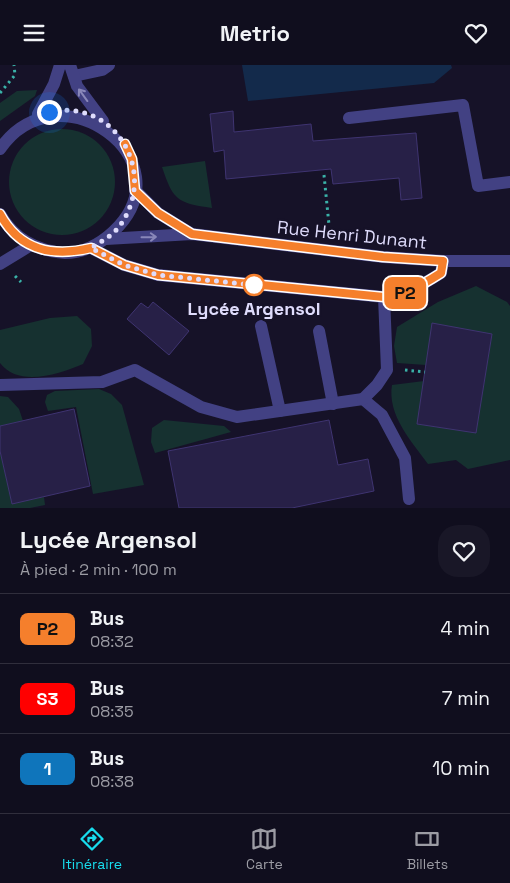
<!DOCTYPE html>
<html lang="fr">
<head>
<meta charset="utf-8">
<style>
  body { margin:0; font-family:"Space Grotesk",sans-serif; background:#191727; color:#f1f3f6; height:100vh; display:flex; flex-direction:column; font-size:19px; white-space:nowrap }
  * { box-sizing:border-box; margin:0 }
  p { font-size:16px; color:#9c9ca4 }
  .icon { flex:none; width:28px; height:28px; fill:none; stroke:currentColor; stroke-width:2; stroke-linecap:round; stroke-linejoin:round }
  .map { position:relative; height:443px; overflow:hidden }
  .panel { display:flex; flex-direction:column; background:#100e1e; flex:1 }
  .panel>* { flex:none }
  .badge { padding:0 10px; border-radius:8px; font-size:18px; line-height:32px }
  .you { position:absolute; width:25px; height:25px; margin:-12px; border:4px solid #fff; border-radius:50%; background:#1a73e8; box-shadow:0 0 0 8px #1a73e833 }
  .map>.badge { position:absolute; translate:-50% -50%; box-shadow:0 0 0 2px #fff }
  .round { display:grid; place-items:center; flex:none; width:52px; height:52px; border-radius:20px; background:#191727 }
  .summary { display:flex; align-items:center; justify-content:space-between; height:85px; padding:0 20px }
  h1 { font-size:24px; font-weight:700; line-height:38px }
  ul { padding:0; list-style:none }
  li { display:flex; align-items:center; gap:15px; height:70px; padding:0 20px; border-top:1px solid #302e3c }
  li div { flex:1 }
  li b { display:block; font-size:19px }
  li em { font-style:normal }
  li .badge { min-width:55px; font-weight:700; text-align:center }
  header { display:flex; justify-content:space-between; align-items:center; height:65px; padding:0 20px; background:#100e1e; font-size:22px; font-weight:700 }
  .tabs { display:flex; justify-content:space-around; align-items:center; height:70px; border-top:1px solid #302e3c; background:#100e1e; font-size:14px; color:#9c9ca4 }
  .tabs a { display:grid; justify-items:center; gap:2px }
  .tabs .active { color:#18dced }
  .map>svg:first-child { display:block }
</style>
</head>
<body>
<header><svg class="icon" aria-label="menu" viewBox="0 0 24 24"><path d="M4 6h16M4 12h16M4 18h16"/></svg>Metrio<svg class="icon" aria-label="heart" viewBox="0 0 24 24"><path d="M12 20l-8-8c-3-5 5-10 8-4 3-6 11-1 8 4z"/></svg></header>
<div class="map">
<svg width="510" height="443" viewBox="0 0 510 443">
  <rect width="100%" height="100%" fill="#161228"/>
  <g fill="#163130">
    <path d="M 37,25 L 35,31 L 0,56 L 0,38 L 17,26 Z"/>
    <circle cx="62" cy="117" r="53"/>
    <path d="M 205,96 L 212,143 C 177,138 173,135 162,102 Z"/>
    <path d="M 476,221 L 507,237 L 510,241 L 510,395 L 468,404 L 456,395 L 428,399 C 412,377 387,350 392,320 L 424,316 L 418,359 L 476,367 L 492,269 L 426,300 L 397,298 L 394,281 L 397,262 L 438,237 Z"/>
    <path d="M 77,251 L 91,264 L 92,281 L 83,299 C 59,309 19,323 0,298 L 0,265 L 50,253 Z"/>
    <path d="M 99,324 L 111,329 L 122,340 L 144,420 L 93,429 L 76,342 L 48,346 L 45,337 L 47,330 L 55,326 Z"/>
    <path d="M 0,331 L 8,332 L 19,344 L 23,356 L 0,361 Z"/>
    <path d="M 164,355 L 224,361 L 231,367 L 155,388 L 151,377 L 152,363 Z"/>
    <path d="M 0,386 L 12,438 L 44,432 L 45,440 L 30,443 L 0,443 Z"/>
  </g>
  <path fill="#132a4b" d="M 242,0 L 451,0 L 452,3 L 434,18 L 248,36 Z"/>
  <g fill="#272047" stroke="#3f3471">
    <path d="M 233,46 L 234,67 L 311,59 L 313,76 L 416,68 L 422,133 L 401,135 L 399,113 L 333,119 L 331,104 L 226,114 L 224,85 L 214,87 L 210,49 Z"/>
    <path d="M 153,237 L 189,266 L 169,290 L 127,254 L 141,238 L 148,243 Z"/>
    <path d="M 432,258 L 492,269 L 476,368 L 417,359 Z"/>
    <path d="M 74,344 L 90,421 L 12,439 L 0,386 L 0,361 Z"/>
    <path d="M 329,355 L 338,400 L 368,394 L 374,426 L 292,443 L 179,443 L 168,386 Z"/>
  </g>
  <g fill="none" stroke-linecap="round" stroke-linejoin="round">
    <g stroke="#3ab2a8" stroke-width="3" stroke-dasharray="2.5 4" stroke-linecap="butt">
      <path d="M 0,28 L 15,10 L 14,0"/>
      <path d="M 324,110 L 329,160"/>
      <path d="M 15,211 L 21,217"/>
      <path d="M 405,305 L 425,307"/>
    </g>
    <g stroke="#424183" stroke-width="12">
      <path d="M 74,11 L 102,5 L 109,0"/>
      <path d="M 349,53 L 463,40 L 478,121 L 510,117"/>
      <path d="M 91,183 L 124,200 L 158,210 L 384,232 C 406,230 422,220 441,208 L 443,196"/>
      <path d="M 261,261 L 280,346"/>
      <path d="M 319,266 L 333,339"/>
      <path d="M 0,320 L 102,317 L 135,305 L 201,342 L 237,352 L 363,334 L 382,350 L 405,393 L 409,434"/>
      <path d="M 363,334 L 377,320 L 387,305 L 384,232"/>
    </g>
    <g stroke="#424183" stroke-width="12">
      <path d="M 70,0 L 77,21 L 103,56"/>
      <path d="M 38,49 L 54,19 L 60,0"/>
      <path d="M 0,84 C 58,0 190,95 113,167 C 100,179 83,188 65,188 C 37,186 14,174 0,149"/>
      <path d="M 135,125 L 158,148 L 192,169"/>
      <path d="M 106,174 L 192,169 L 383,192 L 443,196 L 510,196"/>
      <path d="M 0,199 L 31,180"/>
    </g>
  </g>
  <defs><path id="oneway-shaft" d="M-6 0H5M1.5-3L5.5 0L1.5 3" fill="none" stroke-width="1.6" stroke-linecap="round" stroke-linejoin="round" transform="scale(1.25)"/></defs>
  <g stroke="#8987b9">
    <use href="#oneway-shaft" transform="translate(83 30) rotate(-126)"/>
    <use href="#oneway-shaft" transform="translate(149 172) rotate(-1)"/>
  </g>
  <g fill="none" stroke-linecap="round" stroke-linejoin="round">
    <defs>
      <path id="line" d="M 0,149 C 20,186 53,192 91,183 L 124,200 L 158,210 L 384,232 C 406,230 422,220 441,208 L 443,196 L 383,192 L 192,169 L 158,148 L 135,126 L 132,94 L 125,79"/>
    </defs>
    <use href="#line" stroke="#fff" stroke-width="11"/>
    <use href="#line" stroke="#f57f2c" stroke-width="8"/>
    <path stroke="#dfdcfc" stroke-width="5" stroke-dasharray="0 9" d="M 49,47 C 114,33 158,105 121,159 C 114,170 102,176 91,183 L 124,200 L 158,210 L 254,220"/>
  </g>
  <circle fill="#fff" stroke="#f57f2c" stroke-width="2.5" cx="254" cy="220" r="10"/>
  <g text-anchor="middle" stroke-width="4.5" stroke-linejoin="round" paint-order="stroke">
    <g font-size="18" fill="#dfdcfc" stroke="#161228">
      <text transform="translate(352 170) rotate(6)" y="6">Rue Henri Dunant</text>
    </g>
    <g font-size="18" font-weight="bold" fill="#dfdcfc" stroke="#161228">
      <text x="254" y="250">Lycée Argensol</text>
    </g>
  </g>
</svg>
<div class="you" style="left:49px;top:47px"></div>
<b class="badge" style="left:405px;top:228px;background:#f57f2c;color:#111">P2</b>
</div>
<section class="panel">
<div class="summary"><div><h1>Lycée Argensol</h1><p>À pied · 2 min · 100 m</p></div><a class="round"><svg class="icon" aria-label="heart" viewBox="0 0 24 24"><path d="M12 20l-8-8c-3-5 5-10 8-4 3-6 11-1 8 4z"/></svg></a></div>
<ul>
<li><span class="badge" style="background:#f57f2c;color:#111">P2</span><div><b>Bus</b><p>08:32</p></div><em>4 min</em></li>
<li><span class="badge" style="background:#f00;color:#fff">S3</span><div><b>Bus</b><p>08:35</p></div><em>7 min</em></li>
<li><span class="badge" style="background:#0f75bb;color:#fff">1</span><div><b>Bus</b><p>08:38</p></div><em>10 min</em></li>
</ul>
</section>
<nav class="tabs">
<a class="active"><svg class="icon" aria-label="directions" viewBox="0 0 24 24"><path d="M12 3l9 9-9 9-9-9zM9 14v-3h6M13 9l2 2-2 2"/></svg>Itinéraire</a>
<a><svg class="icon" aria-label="map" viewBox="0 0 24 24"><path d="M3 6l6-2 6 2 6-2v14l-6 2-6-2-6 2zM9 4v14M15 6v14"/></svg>Carte</a>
<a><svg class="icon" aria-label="tickets" viewBox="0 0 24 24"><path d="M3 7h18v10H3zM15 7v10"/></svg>Billets</a>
</nav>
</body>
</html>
